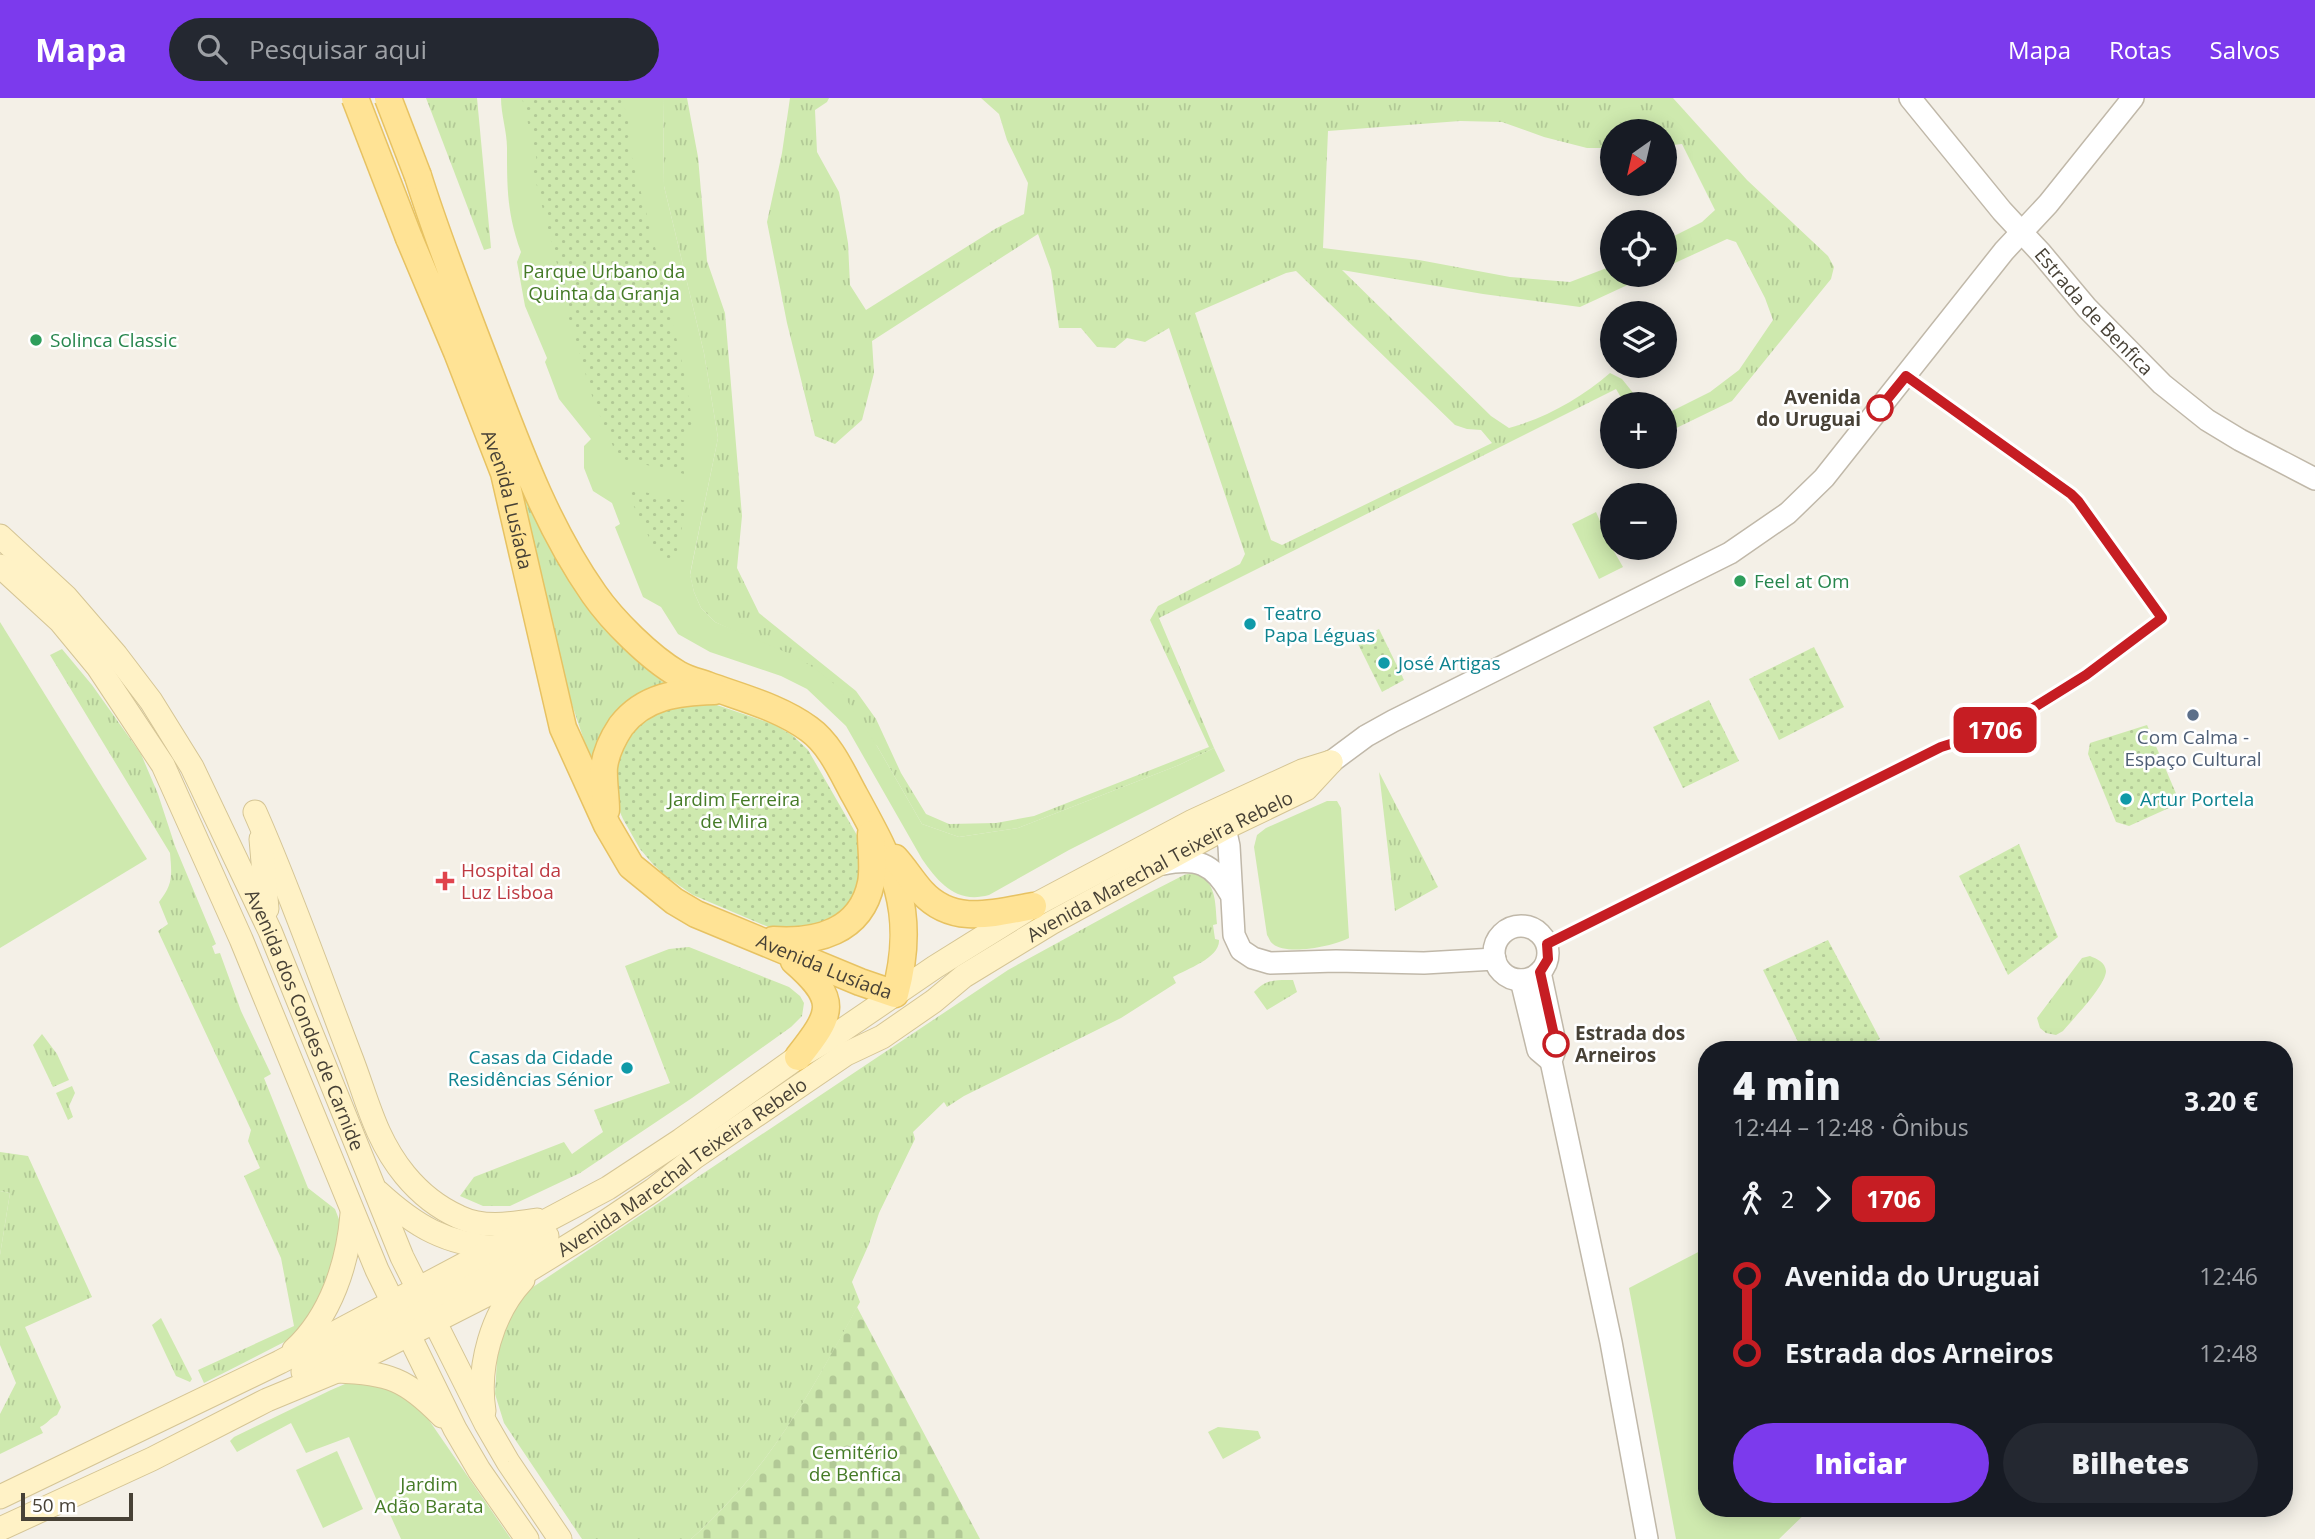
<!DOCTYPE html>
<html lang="pt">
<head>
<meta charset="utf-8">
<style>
  body { margin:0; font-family:"Open Sans",sans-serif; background:#242831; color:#f1f3f6; height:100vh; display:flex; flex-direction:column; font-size:26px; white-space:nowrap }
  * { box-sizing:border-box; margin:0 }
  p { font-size:23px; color:#9ea1a6 }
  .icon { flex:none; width:38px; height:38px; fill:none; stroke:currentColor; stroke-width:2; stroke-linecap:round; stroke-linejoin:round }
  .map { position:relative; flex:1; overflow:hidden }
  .sheet { position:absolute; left:1698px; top:943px; width:595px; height:476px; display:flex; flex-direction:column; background:#171b24; border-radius:28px; box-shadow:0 4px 18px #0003 }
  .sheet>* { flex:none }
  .badge { padding:0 14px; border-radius:10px; font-size:24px; line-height:46px }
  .needle { width:46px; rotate:214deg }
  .tools { position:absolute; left:1600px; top:21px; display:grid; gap:14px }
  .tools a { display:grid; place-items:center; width:77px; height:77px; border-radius:50%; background:#171b24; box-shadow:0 4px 18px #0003; font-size:35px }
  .scale { position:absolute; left:21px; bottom:18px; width:112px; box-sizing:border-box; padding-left:7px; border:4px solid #474136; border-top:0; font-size:19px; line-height:24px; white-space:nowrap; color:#474136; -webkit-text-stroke:5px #fff; paint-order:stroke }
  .map>.badge { position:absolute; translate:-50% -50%; box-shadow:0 0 0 4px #fff }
  .legs { display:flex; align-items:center; gap:10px; height:77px; padding:0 35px; font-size:23px }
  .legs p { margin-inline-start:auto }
  .head { display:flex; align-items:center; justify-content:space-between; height:119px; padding:0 35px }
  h1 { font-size:38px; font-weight:800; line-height:52px }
  .primary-button { display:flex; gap:14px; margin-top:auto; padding:14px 35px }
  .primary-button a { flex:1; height:80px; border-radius:42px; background:#7c3aed; color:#fff; font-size:28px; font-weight:800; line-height:80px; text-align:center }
  .primary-button a+a { background:#242831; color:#f1f3f6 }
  ul { padding:0 35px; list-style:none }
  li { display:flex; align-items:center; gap:24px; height:77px; font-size:26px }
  li i { display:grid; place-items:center; width:10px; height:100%; margin:0 9px; background:currentColor }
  li i::after { content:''; width:18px; height:18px; margin:-9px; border:5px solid; border-radius:50%; background:#171b24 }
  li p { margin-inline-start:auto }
  li:first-child i { background:linear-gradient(#0000 50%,currentColor 0) }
  li:last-child i { background:linear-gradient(currentColor 50%,#0000 0) }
  header { display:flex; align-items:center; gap:42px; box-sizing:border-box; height:98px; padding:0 35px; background:#7c3aed; color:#fff }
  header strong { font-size:33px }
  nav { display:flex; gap:38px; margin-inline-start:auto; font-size:24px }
  .search { width:490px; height:63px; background:#242831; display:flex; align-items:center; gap:18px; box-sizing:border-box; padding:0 24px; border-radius:38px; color:#9ea1a6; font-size:26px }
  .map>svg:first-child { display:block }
</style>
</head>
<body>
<header>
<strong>Mapa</strong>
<div class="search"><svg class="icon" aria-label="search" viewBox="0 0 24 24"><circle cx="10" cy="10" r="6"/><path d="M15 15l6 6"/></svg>Pesquisar aqui</div>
<nav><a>Mapa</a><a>Rotas</a><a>Salvos</a></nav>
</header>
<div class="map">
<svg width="2315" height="1441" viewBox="0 0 2315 1441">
  <defs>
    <pattern id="grass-tufts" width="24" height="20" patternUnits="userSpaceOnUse" patternTransform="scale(1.75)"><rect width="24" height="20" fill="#cee9ae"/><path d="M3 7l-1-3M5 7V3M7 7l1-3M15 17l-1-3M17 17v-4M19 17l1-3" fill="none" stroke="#b2c996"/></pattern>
    <pattern id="cemetery-stones" width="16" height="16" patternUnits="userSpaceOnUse" patternTransform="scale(1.75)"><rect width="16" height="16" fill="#cee9ae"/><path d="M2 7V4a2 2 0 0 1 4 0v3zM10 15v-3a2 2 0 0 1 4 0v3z" fill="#b2c996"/></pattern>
    <pattern id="garden-dots" width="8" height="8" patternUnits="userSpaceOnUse" patternTransform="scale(1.75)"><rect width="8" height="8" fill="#cee9ae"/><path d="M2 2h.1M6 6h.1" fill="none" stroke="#b2c996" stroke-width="1.8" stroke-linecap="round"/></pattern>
  </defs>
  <rect width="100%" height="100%" fill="#f4f0e7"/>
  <g fill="url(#grass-tufts)" fill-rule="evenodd">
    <path d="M 426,0 L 477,0 L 491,150 L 484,152 Z"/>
    <path d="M 663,0 L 687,0 L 698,59 L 707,163 L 725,215 L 742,418 L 737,470 L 759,515 L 856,593 L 876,621 L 901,675 L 926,716 L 949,726 L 996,725 L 1034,718 L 1209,649 L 1150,522 L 1158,508 L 1240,466 L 1245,456 L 1169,230 L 1145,244 L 1127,240 L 1115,250 L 1097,249 L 1081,230 L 1059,230 L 1051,172 L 1038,136 L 872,243 L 874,275 L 862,322 L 835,346 L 815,338 L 787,225 L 767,124 L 782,55 L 790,0 L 829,0 L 827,4 L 815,12 L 817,54 L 839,94 L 848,145 L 850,187 L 866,212 L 995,131 L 1024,116 L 1028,85 L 1007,42 L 999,16 L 981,0 L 1673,0 L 1747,82 L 1828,158 L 1834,169 L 1831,181 L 1732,303 L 1664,336 L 1664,317 L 1710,294 L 1739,272 L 1773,222 L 1765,200 L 1736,144 L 1727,141 L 1664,170 L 1664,143 L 1702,124 L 1715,112 L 1682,46 L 1664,48 L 1664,33 L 1612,33 L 1612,50 L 1587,50 L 1544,39 L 1502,24 L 1460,23 L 1328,33 L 1323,150 L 1419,162 L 1510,179 L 1570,184 L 1612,168 L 1612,177 L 1649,177 L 1580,209 L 1483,196 L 1342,172 L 1491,318 L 1509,330 C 1546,320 1581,300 1610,275 L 1622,281 L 1642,306 L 1625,306 L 1616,291 L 1159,520 L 1214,650 L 1179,667 L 1018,730 L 959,739 L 922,726 L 877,648 L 762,546 L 715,524 L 701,510 L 694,494 L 690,477 L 718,340 L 704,255 L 664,88 ZM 1296,173 L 1455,327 L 1467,331 L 1481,332 L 1492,345 L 1282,447 L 1271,442 L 1195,215 L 1286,175 Z"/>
    <path d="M 452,214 L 589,510 C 612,541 636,564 666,586 L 592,666 L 558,565 Z"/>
    <path d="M 62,551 L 92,587 L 141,656 L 158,696 L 175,748 L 216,846 L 212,848 L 215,856 L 220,855 L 241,913 L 271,976 L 264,980 L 308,1090 L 335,1111 L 340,1124 L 339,1146 L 319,1202 L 301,1231 L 290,1241 L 204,1285 L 198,1272 L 294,1228 L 281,1160 L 244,1078 L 260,1070 L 248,1043 L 251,1032 L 158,833 L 168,826 L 159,804 C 173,786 172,778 170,755 L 50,557 Z"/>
    <path d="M 1379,674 L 1438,789 L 1395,813 Z"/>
    <path d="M 1191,775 C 1217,780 1215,804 1217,826 L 1213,827 L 1215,841 L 1219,842 C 1220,860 1187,871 1173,879 L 1176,885 L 1121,920 L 964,998 L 947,1009 L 944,1004 L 913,1034 L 915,1041 L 879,1115 L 869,1146 L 852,1184 L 860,1204 C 812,1293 768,1373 691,1441 L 582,1441 L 504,1325 L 495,1296 L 497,1261 L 504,1232 L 510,1216 L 527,1193 L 1008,872 L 1145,797 L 1184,777 Z"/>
    <path d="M 689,849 L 789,889 L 800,898 L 804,905 L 802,918 L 791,929 L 692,1000 L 580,1075 L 510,1108 L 483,1108 L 460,1098 L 474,1079 L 564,1044 L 572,1056 L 603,1034 L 594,1012 L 670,985 L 625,868 L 669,851 Z"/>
    <path d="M 2090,858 C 2097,861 2105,864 2106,873 C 2106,887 2073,921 2063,933 L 2056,937 L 2046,935 L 2040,930 L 2037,920 L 2082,860 Z"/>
    <path d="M 1293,882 L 1297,894 L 1267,912 L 1254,894 C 1266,881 1276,882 1293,882 Z"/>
    <path d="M 42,936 L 57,956 L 69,982 L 53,989 L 33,947 Z"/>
    <path d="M 72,988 L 75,995 L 69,1008 L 73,1019 L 68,1022 L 56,995 Z"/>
    <path d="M 0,1054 L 28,1058 L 92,1199 L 25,1229 L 61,1309 L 57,1317 C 50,1320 47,1326 40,1329 L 43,1335 L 0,1356 L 0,1316 L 16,1285 L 0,1247 L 0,1157 L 10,1095 L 0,1093 Z"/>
    <path d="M 161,1220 L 192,1281 L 190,1284 L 176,1278 L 152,1227 Z"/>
  </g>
  <path fill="url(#cemetery-stones)" d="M 857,1209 L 980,1441 L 691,1441 C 767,1374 810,1296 857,1209 Z"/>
  <g fill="#cee9ae">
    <path d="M 501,0 L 663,0 L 664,88 L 704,255 L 718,340 L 690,476 L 694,494 L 701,510 L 715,524 L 795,558 L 817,572 L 838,589 L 877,648 L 922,726 L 959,739 L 1018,730 L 1179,667 L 1214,650 L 1225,673 L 1069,752 L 989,797 C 956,806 939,785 922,761 L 846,628 L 807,591 L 781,578 L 710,554 L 678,536 L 661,509 L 643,499 L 615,429 L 620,426 L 612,405 L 593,393 L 584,370 L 584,348 L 591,341 L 559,301 L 545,264 L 547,260 L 525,208 L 517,164 L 521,154 C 507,116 507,90 507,50 C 507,33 501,17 501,0 Z"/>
    <path d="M 1596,414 L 1612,450 L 1623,469 L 1599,481 L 1572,426 Z"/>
    <path d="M 0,524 L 147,761 L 0,850 Z"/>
    <path d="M 1327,703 L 1337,703 L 1341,710 L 1349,840 C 1334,848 1287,858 1273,846 C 1270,844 1269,840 1267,837 L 1254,749 L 1257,737 L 1266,730 Z"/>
    <path d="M 0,1093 L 10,1095 L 0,1157 Z"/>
    <path d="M 1706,1150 L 1706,1410 L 1810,1411 L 1779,1441 L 1676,1441 L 1629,1190 Z"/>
    <path d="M 363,1284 L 403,1295 L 424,1315 L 511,1441 L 401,1441 L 384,1403 L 378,1405 L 349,1339 L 306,1355 L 291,1325 L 237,1354 L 230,1343 L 234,1339 L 331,1292 L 345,1286 Z"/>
    <path d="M 1218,1329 L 1258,1333 L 1261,1340 L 1223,1361 L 1208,1334 Z"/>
    <path d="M 337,1353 L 363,1411 L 323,1430 L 296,1372 Z"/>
  </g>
  <g fill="url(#garden-dots)">
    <path d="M 522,0 L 622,0 L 632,38 L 627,40 L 661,172 L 685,278 L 693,328 L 685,329 L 684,376 L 618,360 L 593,301 L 562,198 L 565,197 L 532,69 L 538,67 Z"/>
    <path d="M 625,390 L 687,403 L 676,460 L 660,462 Z"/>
    <path d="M 1379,531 L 1404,582 L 1382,594 L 1356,542 Z"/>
    <path d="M 1814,549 L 1844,609 L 1779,642 L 1749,581 Z"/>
    <path d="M 1709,602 L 1739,663 L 1683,690 L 1653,629 Z"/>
    <path d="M 705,603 L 773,626 L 792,637 L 808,652 L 858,739 L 866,784 L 832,830 L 773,831 L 693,797 L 664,777 L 652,765 L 640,751 L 623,721 L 616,705 L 610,670 L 637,618 Z"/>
    <path d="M 2147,627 L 2180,705 L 2129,728 L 2116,724 L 2088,656 L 2090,645 Z"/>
    <path d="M 2019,746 L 2058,839 L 2008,877 L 1959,778 Z"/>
    <path d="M 1828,842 L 1880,941 L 1858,952 L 1802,952 L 1763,872 Z"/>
  </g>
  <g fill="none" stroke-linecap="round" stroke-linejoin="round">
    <defs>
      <g id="tertiary">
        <path id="s1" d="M 1910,0 L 2002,113 L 2041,155 L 2087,210 L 2162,286 L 2207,322 L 2240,342 L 2315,381"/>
        <path d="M 1331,664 L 1366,638 L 1393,623 L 1730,455 L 1788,415 L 1824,380 L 2004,153 L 2048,106 L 2133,0"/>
        <path d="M 1225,730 L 1229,748 L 1234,837 L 1241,852 L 1253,860 L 1270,865 L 1336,863 L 1424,865 L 1495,861"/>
        <path d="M 1163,766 C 1196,759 1213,765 1230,795"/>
        <circle cx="1521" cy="855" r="27"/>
        <path d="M 1540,874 L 1556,949 L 1551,963 L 1611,1244 L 1647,1441"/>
        <path d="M 1521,882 L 1538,952 L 1551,963"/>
      </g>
      <g id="secondary">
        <path id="s2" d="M 0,438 L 66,499 L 116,557 L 151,603 L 192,669 L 270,833 L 402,1159 L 486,1326 L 508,1364 L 560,1441"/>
        <path d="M 0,468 L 60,523 L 98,569 L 163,667 L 241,841 L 377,1172 L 455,1331 L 479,1372 L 527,1441"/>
        <path d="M 255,714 C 290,793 319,876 350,957 C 367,1000 374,1039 405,1077 C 419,1094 439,1110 459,1119 C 484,1131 511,1126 537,1122"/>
        <path d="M 261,741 L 267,811"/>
        <path d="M 378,1094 C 416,1129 446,1146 498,1150"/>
        <path d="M 294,1252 C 331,1218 348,1165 352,1116"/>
        <path d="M 337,1273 C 389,1275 406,1281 442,1318"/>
        <path d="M 303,1274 C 383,1227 474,1196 547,1138"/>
        <path d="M 484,1313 C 477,1268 492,1215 523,1182"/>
        <path d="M 0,1399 L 280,1264 L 608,1090 L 681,1042 L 798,959 L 834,938 L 935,869 L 1033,808 L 1193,723 L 1302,673 L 1331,664"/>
        <path id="s3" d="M 0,1431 L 152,1361 L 267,1302 L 337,1273 L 498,1191 L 589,1135 L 653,1092 L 695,1059 L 846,956 L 882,939 L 934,903 L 964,878 L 1051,825 L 1225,730 L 1306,691 L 1331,664"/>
      </g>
      <g id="primary">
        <path id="s4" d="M 409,140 L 457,254 L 504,375 L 563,630 L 607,727 L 631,768 L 674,803 L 696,816 L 860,884 L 895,896 C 918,812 893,767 854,696 C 842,674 830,646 809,631 C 779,609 742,600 707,587 C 698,584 686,581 678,576 C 650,560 612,522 594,496 C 547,429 519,352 490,276 C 465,210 439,145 418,78"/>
        <path d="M 606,712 C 606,698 603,682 604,669 C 606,654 613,640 621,628 C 644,598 678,594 714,593"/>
        <path d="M 895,760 C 905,771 912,783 922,794 C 953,828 994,815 1033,808"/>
        <path d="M 773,842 C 816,845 861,834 871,785 C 874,769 871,752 871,736"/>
        <path d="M 794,863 C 839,902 833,915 798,959"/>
      </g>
    </defs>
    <use href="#tertiary" stroke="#c0b8a9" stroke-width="24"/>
    <use href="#secondary" stroke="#d5c595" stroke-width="25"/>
    <use href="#primary" stroke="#e7c262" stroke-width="29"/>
    <use href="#tertiary" stroke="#fff" stroke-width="21"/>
    <use href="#secondary" stroke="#fff2c6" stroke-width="23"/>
    <use href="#primary" stroke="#ffe395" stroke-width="26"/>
    <defs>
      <g id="primary-bridge">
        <path d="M 355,0 L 409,140"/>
        <path d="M 388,0 L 418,78"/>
      </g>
    </defs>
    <use href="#primary-bridge" stroke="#e7c262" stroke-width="29" stroke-linecap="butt"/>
    <use href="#primary-bridge" stroke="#ffe395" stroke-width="26"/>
  </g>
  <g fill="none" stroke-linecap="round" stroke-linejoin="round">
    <defs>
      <path id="line-1" d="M 1556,946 L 1540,874 L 1548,861 L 1547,846 L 1941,649 L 2001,630 L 2086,577 L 2162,520 L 2078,403 L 2071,396 L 1906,278 L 1880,310"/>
    </defs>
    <use href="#line-1" stroke="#fff" stroke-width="16"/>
    <use href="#line-1" stroke="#c61d23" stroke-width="10"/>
  </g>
  <g fill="#2e9e5b" stroke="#fff" stroke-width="2.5">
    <circle cx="36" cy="242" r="7"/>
    <circle cx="1740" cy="483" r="7"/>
  </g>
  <g fill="#fff" stroke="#c61d23" stroke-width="3.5">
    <circle cx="1880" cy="310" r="12"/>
    <circle cx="1556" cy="946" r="12"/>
  </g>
  <g fill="#0f9aa8" stroke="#fff" stroke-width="2.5">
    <circle cx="1250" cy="526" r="7"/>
    <circle cx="1384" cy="565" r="7"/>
    <circle cx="2126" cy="701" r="7"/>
    <circle cx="627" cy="970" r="7"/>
  </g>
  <circle fill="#5c6f8a" stroke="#fff" stroke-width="2.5" cx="2193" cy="617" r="7"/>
  <path fill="#e0444e" stroke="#fff" stroke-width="2.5" d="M441.5 772.5h7v7h7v7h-7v7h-7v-7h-7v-7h7z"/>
  <g text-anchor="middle" stroke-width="5" stroke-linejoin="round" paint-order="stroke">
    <g font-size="19" fill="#457b27" stroke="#fff">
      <text x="604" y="180">Parque Urbano da<tspan x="604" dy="22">Quinta da Granja</tspan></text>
      <text x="734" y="708">Jardim Ferreira<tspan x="734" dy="22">de Mira</tspan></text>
      <text x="855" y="1361">Cemitério<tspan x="855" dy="22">de Benfica</tspan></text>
      <text x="429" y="1393">Jardim<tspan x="429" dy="22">Adão Barata</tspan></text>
    </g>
    <g font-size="19" fill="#474136" stroke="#fff">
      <text dy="7" stroke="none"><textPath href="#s1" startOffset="282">Estrada de Benfica</textPath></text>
      <text dy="7" stroke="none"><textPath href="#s4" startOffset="280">Avenida Lusíada</textPath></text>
      <text dy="7" stroke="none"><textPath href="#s3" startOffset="1340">Avenida Marechal Teixeira Rebelo</textPath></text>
      <text dy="7" stroke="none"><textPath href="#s4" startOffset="889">Avenida Lusíada</textPath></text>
      <text dy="7" stroke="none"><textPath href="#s2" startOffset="579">Avenida dos Condes de Carnide</textPath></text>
      <text dy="7" stroke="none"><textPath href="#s3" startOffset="774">Avenida Marechal Teixeira Rebelo</textPath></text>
    </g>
    <g font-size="19" fill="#27864d" stroke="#fff" text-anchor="start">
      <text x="50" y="249">Solinca Classic</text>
      <text x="1754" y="490">Feel at Om</text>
    </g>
    <g font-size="19" font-weight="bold" fill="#474136" stroke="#fff" text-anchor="end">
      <text x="1861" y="306">Avenida<tspan x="1861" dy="22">do Uruguai</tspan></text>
      <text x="1575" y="942" text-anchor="start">Estrada dos<tspan x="1575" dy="22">Arneiros</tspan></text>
    </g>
    <g font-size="19" fill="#0d838f" stroke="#fff" text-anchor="start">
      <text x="1264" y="522">Teatro<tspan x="1264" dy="22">Papa Léguas</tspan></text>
      <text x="1398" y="572">José Artigas</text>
      <text x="2140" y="708">Artur Portela</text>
      <text x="613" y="966" text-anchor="end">Casas da Cidade<tspan x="613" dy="22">Residências Sénior</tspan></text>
    </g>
    <g font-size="19" fill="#4e5e75" stroke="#fff">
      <text x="2193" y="646">Com Calma -<tspan x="2193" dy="22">Espaço Cultural</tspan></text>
    </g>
    <g font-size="19" fill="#be3a42" stroke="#fff" text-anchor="start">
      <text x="461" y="779">Hospital da<tspan x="461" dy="22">Luz Lisboa</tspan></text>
    </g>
  </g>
</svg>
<div class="tools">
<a><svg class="needle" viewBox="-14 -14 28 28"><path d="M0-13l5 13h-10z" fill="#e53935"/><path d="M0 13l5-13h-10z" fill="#9ea1a6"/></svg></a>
<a><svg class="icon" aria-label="locate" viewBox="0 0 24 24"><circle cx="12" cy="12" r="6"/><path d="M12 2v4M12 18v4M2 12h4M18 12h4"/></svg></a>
<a><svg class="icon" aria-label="layers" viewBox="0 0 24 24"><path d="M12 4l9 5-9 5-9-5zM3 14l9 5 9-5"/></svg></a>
<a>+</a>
<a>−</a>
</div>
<div class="scale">50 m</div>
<b class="badge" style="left:1995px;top:632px;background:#c61d23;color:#fff">1706</b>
<section class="sheet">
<div class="head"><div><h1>4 min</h1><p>12:44 – 12:48 · Ônibus</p></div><b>3.20 €</b></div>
<div class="legs"><svg class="icon" aria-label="walk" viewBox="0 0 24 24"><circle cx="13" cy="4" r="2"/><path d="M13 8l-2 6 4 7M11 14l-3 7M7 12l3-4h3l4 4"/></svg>2<svg class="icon" aria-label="forward" viewBox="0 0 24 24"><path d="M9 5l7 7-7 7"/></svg><b class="badge" style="background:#c61d23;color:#fff">1706</b></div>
<ul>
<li><i style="color:#c61d23"></i><b>Avenida do Uruguai</b><p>12:46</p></li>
<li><i style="color:#c61d23"></i><b>Estrada dos Arneiros</b><p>12:48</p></li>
</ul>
<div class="primary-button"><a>Iniciar</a><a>Bilhetes</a></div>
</section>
</div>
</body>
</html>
